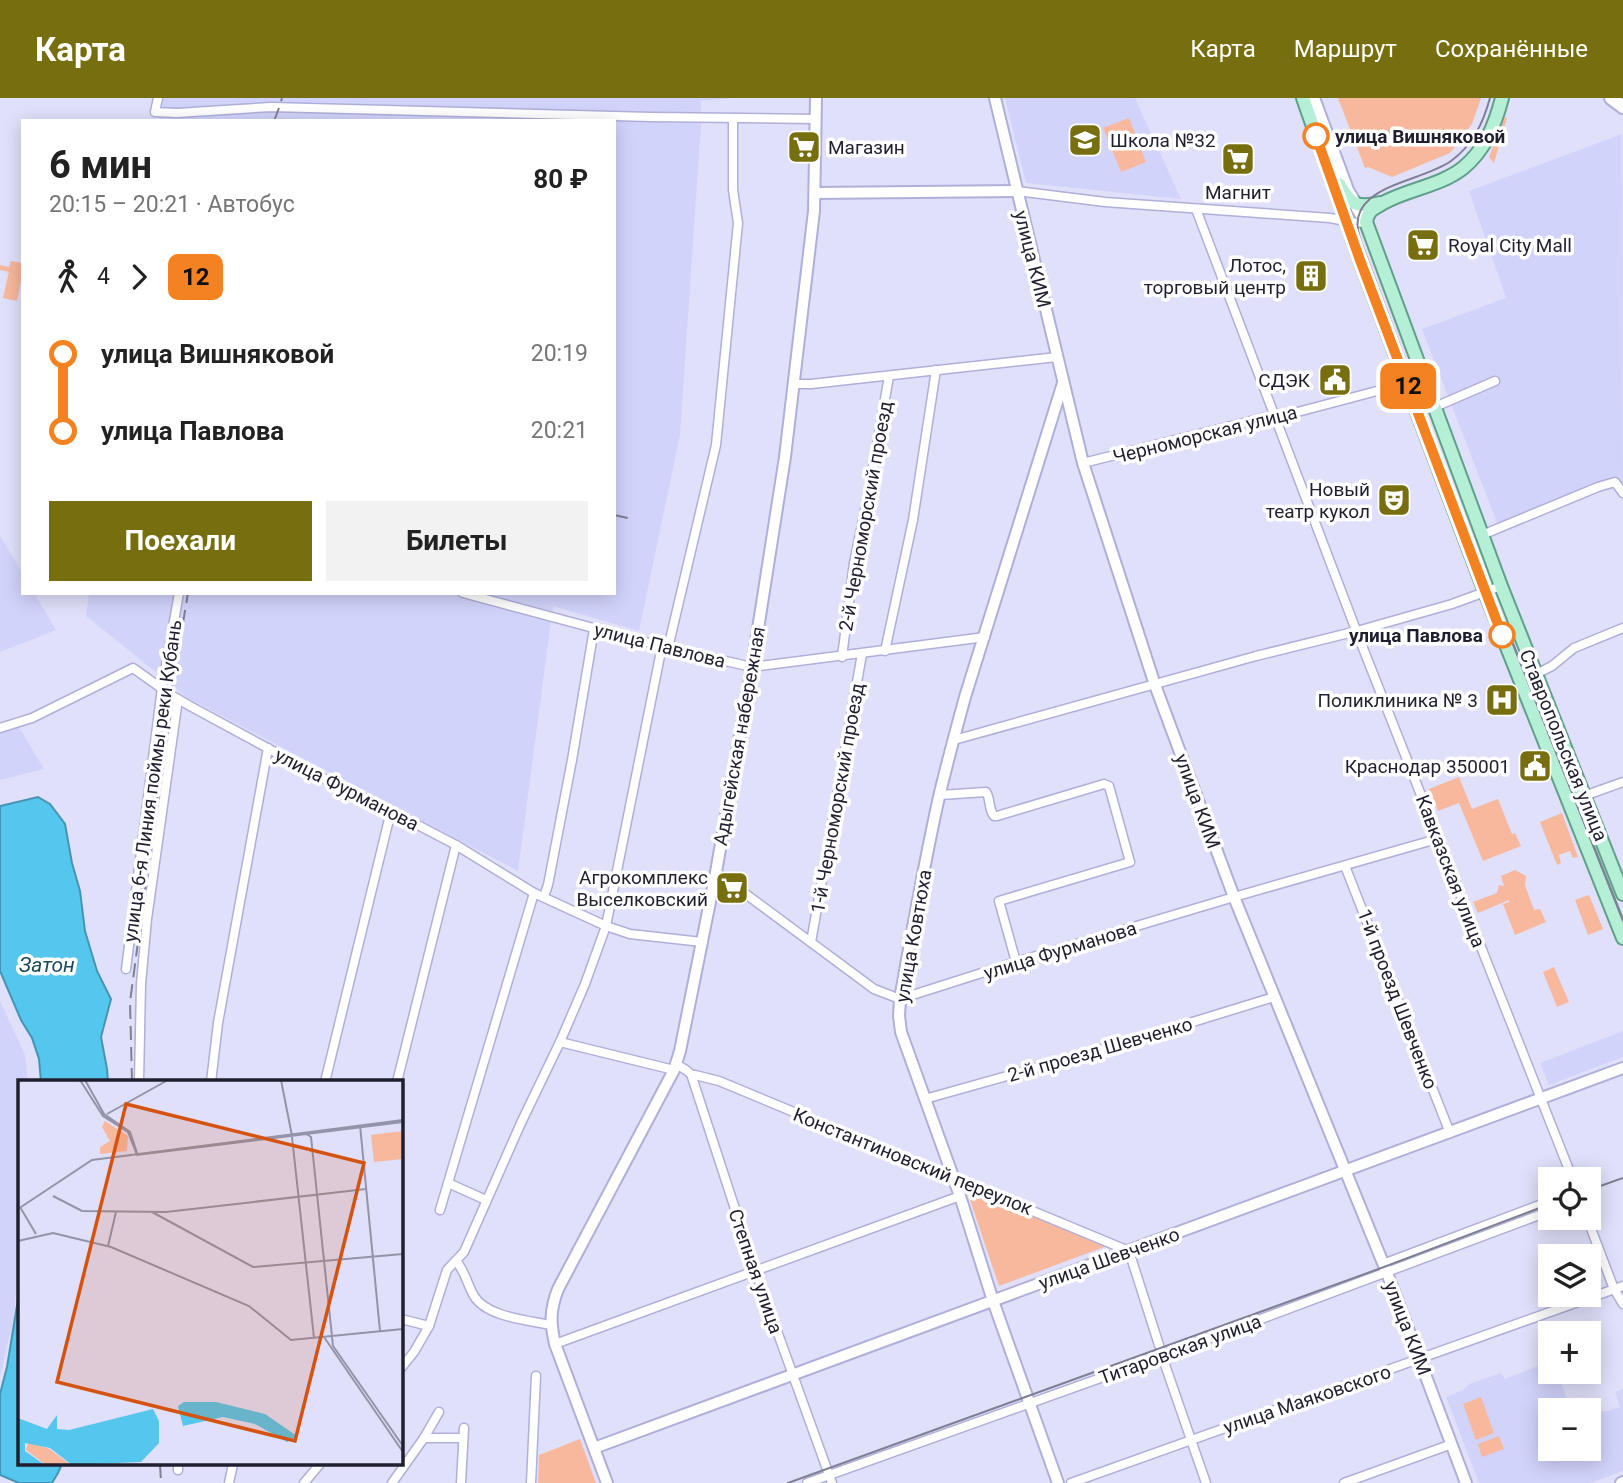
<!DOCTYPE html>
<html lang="ru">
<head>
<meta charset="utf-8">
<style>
  body { margin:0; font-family:Roboto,sans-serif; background:#f2f2f2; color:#222; height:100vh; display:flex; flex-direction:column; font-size:26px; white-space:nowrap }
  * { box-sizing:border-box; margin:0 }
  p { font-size:23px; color:#767676 }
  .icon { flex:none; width:38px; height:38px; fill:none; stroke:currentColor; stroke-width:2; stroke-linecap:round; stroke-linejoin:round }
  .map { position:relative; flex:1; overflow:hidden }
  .panel { position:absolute; left:21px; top:21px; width:595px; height:476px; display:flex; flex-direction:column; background:#fff; border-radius:0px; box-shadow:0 4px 18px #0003 }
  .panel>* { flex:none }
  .badge { padding:0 14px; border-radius:10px; font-size:24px; line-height:46px }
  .controls { position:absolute; left:1538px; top:1069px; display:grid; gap:14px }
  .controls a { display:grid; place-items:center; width:63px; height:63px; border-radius:0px; background:#fff; box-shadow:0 4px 18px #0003; font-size:35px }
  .map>.badge { position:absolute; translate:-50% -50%; box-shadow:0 0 0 4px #fff }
  .legs { display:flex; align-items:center; gap:10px; height:77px; padding:0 28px; font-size:23px }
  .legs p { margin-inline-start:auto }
  .head { display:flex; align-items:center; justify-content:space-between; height:119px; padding:0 28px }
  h1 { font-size:38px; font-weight:700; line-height:52px }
  .button { display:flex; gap:14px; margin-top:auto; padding:14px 28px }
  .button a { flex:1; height:80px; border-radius:0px; background:#776f0f; color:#fff; font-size:28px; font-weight:700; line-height:80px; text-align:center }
  .button a+a { background:#f2f2f2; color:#222 }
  ul { padding:0 28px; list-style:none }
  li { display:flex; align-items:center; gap:24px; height:77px; font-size:26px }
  li i { display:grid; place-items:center; width:10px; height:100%; margin:0 9px; background:currentColor }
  li i::after { content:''; width:18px; height:18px; margin:-9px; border:5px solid; border-radius:50%; background:#fff }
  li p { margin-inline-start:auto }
  li:first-child i { background:linear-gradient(#0000 50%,currentColor 0) }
  li:last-child i { background:linear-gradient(currentColor 50%,#0000 0) }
  header { display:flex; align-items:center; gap:42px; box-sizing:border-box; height:98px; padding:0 35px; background:#776f0f; color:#fff }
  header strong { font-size:33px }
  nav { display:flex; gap:38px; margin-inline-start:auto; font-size:24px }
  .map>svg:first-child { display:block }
</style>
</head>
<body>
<header>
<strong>Карта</strong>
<nav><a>Карта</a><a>Маршрут</a><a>Сохранённые</a></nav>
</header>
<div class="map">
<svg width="1623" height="1385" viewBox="0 0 1623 1385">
  <rect width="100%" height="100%" fill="#e0e0fb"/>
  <g fill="#d2d3fb" fill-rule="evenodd">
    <path d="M 164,0 L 732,0 L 701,3 L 701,27 L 680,337 L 639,533 L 553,508 L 518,773 L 188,600 L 86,518 L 89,495 L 614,495 L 614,23 L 159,23 Z"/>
    <path d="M 1005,0 L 1135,0 L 1181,101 L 1026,85 Z"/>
    <path d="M 1622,36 L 1623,393 L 1614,381 L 1498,427 L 1422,231 L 1506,200 L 1469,93 Z"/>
    <path d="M 0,438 L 23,476 L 23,495 L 34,495 L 56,532 L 0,554 Z"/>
    <path d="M 19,629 L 44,671 L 0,682 L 0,634 Z"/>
    <path d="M 0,903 L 25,957 L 28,984 L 19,984 L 19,1174 L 17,1182 L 14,1219 L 0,1278 Z"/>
    <path d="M 1623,933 L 1623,959 L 1549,987 L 1540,965 Z"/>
    <path d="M 1550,1263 L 1550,1274 L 1557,1274 L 1569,1306 L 1604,1314 L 1620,1309 L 1615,1294 L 1623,1291 L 1623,1373 L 1591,1385 L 1479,1385 L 1446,1299 L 1463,1292 L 1469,1286 L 1501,1275 L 1505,1281 ZM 1550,1312 L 1589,1312 L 1589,1351 L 1550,1351 Z"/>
  </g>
  <g fill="#f7b89d">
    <path d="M 1338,0 L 1481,0 L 1472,26 L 1450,55 L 1392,79 L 1368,69 L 1365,70 Z"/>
    <path d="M 1505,19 L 1507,20 L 1494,65 L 1489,59 Z"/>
    <path d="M 1129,20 L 1146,64 L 1121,74 L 1103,30 Z"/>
    <path d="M 11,163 L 23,165 L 23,173 L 17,203 L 3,200 L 9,174 L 0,172 L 0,167 L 9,169 Z"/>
    <path d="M 1459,679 L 1472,711 L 1498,701 L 1512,736 L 1515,735 L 1521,748 L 1483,763 L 1459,705 L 1438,713 L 1429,691 Z"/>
    <path d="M 1562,715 L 1578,759 L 1573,760 L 1570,753 L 1559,757 L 1561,765 L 1557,767 L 1540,724 Z"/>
    <path d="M 1515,772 L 1526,778 L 1525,787 L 1534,812 L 1540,811 L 1546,824 L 1515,837 L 1503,806 L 1509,804 L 1509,802 L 1478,815 L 1473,804 L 1497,795 L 1499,787 L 1504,788 L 1501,778 Z"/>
    <path d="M 1589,797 L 1603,831 L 1588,837 L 1575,802 Z"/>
    <path d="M 1554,869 L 1569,904 L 1557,909 L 1543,874 Z"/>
    <path d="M 966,1090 L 1107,1148 L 999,1188 Z"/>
    <path d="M 1481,1299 L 1494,1335 L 1476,1342 L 1463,1306 Z"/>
    <path d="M 1499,1338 L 1504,1351 L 1482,1359 L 1478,1346 Z"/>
    <path d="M 580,1341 L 596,1385 L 538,1385 L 539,1357 Z"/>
  </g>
  <g fill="#55c6ed" stroke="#4594b4" stroke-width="2">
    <path d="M 38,699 L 50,706 L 65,726 L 72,765 L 80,793 L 85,833 L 97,873 L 111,901 L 101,939 L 107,971 L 108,984 L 41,984 L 39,961 L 32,940 L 21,922 L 0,873 L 0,708 Z"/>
    <path d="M 19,1195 L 19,1366 L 62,1366 L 58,1375 L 52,1385 L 19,1385 L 0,1377 L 0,1296 L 7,1269 Z"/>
  </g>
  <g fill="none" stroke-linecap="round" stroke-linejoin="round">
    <defs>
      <g id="minor">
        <path d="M 158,0 L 155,14 L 177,15 L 271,9 L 651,19 L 816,21"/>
        <path d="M 1017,93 L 1105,104 L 1330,120 L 1356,125 L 1366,124"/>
        <path d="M 1196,111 L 1359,540 L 1573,1082"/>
        <path d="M 795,286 L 811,286 L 1057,259"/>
        <path d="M 1435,309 L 1495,283"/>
        <path d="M 1083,365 L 1267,319 L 1275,320 L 1407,285"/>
        <path d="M 1482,437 L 1598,389 L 1615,384 L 1623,395"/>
        <path d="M 463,495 L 668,550 L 752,569 L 985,539"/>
        <path d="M 668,550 L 716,347 L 738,125 L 733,92 L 733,20"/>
        <path d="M 885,553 L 913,422 L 936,272"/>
        <path d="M 842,559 L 854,465 L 869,393 L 889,278"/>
        <path d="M 1536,576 L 1552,568 L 1574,550 L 1623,530"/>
        <path d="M 0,630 L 32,620 L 133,570 L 171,597 L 190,608 L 332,685 L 391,713 L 456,747 L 534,795 L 606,828 L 630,836 L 702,844"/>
        <path d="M 954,642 L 1256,558 L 1357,533 L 1452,506 L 1501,488"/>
        <path d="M 940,697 L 986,694 C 991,701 988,711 994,718 L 997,718 L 1104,686 L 1109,688 L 1130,764 L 999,803 L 1016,864"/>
        <path d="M 1584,698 L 1623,684"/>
        <path d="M 1345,768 L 1450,1035"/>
        <path d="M 716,774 L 874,891 L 900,901 L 1016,864 L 1234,799 L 1437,741"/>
        <path d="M 544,798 L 548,787 L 572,662 L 594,531"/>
        <path d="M 811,844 L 862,556"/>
        <path d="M 126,871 L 162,590 L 179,495"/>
        <path d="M 560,944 L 674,972"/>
        <path d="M 676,966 L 686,972 L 691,976 L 755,1172 L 832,1385"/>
        <path d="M 695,977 L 719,983 L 1129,1153 L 1159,1247"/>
        <path d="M 139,984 L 141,886 L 147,821 L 178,601"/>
        <path d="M 211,984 L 218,925 L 268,650"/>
        <path d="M 325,984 L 391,713"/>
        <path d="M 397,984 L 456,747"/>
        <path d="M 925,1001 L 1121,946 L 1274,899"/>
        <path d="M 448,1085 L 486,1102"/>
        <path d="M 440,1112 L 534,795"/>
        <path d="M 1587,1120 L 1614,1191 L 1623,1206"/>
        <path d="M 456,1163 C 465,1173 467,1186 474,1198 C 487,1219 527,1222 550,1227"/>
        <path d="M 1383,1166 L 1550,1103"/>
        <path d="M 401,1221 L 429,1228"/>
        <path d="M 555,1246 L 960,1098"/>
        <path d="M 1162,1258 L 1206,1385"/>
        <path d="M 401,1270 L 414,1254 L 429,1228 L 447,1172 L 464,1154 L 521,1025 L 560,944 L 585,886 L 606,828 L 662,548"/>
        <path d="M 424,1340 L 463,1340"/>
        <path d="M 178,1366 L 178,1372"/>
        <path d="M 229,1385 L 233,1366"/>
        <path d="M 304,1385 L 320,1366"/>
        <path d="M 392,1385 L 424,1340 L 439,1314"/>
        <path d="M 461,1385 L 464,1330"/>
        <path d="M 531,1385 L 536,1278"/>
        <path d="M 807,1385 L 1162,1258 L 1550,1113"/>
        <path d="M 1071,1385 L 1623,1188"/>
        <path d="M 1344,1385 L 1452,1346"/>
      </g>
      <g id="tertiary">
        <path d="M 995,0 L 1083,365 L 1155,587 L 1234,799 L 1387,1175 L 1466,1385"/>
        <path d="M 815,95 L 1017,93"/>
        <path d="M 594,1350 L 1623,970"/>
        <path d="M 607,1385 L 555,1246 C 550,1224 550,1212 558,1191 L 674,972 L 680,953 L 716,774 L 752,569 L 785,359 L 814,113 L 816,0"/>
        <path d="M 1058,1385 L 993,1203 L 960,1098 L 901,934 L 899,918 L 900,901 C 912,834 924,766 939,699 C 947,665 956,632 965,599 L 1063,285"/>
        <path d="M 1621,1385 L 1623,1384"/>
      </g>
      <g id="secondary">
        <path d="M 1313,0 L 1347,92 L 1366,124"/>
        <path d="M 1611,0 L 1623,9"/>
      </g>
      <g id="primary">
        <path d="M 1303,0 L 1360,162 L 1485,494 L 1623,840"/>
        <path d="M 1502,0 C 1495,27 1485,52 1463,70 C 1440,88 1408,91 1383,105 C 1379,108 1373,110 1370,114 C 1367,118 1367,120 1366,124 L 1501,488 L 1623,796"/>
        <path d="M 1339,86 C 1350,106 1357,111 1380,105"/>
      </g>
    </defs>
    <use href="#minor" stroke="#afafd9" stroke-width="11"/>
    <use href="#tertiary" stroke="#afafd9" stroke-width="14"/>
    <use href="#secondary" stroke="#afafd9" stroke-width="16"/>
    <use href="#primary" stroke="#60a08a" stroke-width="16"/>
    <use href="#minor" stroke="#fff" stroke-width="8"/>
    <use href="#tertiary" stroke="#fff" stroke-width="10"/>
    <use href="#secondary" stroke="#fff" stroke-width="12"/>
    <use href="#primary" stroke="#b5f0d6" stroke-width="12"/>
    <g stroke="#7f7f95" stroke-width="2">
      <path d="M 1490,0 C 1483,25 1473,47 1451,63 C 1421,85 1342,87 1360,141 L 1491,491 L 1623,823"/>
      <path d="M 1589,1092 L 1623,1080"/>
      <path d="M 788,1385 L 1384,1169 L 1550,1106"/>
    </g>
    <g stroke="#7f7f95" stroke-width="2" stroke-dasharray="14 7" stroke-linecap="butt">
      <path d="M 274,23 L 279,10 L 282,0"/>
      <path d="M 614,417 L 632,421"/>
      <path d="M 132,984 L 130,904 L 171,597 L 188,495"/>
      <path d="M 160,1366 L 161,1385"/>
    </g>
  </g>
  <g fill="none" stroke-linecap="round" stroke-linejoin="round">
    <defs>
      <path id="line-1" d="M 1316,38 L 1360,162 L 1502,537"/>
    </defs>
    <use href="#line-1" stroke="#fff" stroke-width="16"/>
    <use href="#line-1" stroke="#f58220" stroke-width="10"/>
  </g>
  <defs>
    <symbol id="school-square" viewBox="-11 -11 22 22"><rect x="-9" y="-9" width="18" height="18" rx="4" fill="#776f0f" stroke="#fff"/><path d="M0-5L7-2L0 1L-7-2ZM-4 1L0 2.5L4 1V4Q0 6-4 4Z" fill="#fff"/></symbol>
    <symbol id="supermarket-square" viewBox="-11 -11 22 22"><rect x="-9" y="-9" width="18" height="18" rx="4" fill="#776f0f" stroke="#fff"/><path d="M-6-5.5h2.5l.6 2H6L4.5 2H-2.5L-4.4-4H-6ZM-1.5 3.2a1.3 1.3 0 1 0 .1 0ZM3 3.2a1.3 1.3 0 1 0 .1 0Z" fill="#fff"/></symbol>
    <symbol id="building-square" viewBox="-11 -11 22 22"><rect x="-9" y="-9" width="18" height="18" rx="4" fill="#776f0f" stroke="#fff"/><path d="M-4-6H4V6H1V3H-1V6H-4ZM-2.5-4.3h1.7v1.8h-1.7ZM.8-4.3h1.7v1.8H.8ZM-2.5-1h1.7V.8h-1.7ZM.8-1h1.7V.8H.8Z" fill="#fff"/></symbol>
    <symbol id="civic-square" viewBox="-11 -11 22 22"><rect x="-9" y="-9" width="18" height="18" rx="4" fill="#776f0f" stroke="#fff"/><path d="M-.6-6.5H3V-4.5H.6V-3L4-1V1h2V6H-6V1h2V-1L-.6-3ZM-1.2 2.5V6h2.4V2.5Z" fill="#fff"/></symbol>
    <symbol id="theatre-square" viewBox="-11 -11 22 22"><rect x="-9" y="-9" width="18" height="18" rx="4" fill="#776f0f" stroke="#fff"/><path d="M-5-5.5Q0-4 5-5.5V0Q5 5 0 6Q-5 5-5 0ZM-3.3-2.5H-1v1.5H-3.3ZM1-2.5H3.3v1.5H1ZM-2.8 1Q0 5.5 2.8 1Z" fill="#fff"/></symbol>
    <symbol id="hospital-square" viewBox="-11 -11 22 22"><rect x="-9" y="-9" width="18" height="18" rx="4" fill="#776f0f" stroke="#fff"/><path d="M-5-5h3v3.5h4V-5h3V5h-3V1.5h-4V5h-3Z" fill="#fff"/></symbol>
  </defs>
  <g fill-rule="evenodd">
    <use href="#school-square" x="1066" y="23" width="38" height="38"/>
    <use href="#supermarket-square" x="785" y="30" width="38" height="38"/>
    <use href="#supermarket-square" x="1219" y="42" width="38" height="38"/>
    <use href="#supermarket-square" x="1404" y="128" width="38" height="38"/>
    <use href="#building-square" x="1292" y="159" width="38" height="38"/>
    <use href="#civic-square" x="1316" y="263" width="38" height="38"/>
    <use href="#theatre-square" x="1375" y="383" width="38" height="38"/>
    <use href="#hospital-square" x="1483" y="583" width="38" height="38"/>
    <use href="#civic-square" x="1516" y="649" width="38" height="38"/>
    <use href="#supermarket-square" x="713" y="771" width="38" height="38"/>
  </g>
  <g fill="#fff" stroke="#f58220" stroke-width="3.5">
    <circle cx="1316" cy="38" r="12"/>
    <circle cx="1502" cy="537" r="12"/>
  </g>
  <g text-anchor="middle" stroke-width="7" stroke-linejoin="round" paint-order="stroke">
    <g font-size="19" font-weight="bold" fill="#1f1f2f" stroke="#fff" text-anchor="start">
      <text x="1335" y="45">улица Вишняковой</text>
      <text x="1483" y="544" text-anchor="end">улица Павлова</text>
    </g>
    <g font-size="19" fill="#1f1f2f" stroke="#fff" text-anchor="end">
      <text x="1110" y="49" text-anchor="start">Школа №32</text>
      <text x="828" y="56" text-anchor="start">Магазин</text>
      <text x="1238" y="101" text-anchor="middle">Магнит</text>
      <text x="1448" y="154" text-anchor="start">Royal City Mall</text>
      <text x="1286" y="174">Лотос,<tspan x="1286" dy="22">торговый центр</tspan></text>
      <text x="1310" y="289">СДЭК</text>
      <text x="1370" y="398">Новый<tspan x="1370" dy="22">театр кукол</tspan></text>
      <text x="1478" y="609">Поликлиника № 3</text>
      <text x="1510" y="675">Краснодар 350001</text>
      <text x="708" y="786">Агрокомплекс<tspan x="708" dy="22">Выселковский</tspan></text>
    </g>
    <g font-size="19" fill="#1f1f2f" stroke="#fff">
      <text transform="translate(1033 161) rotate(76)" y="7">улица КИМ</text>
      <text transform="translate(1205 336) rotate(-14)" y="7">Черноморская улица</text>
      <text transform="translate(865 418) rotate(-80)" y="7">2-й Черноморский проезд</text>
      <text transform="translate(660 547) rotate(14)" y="7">улица Павлова</text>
      <text transform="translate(739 638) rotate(-80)" y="7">Адыгейская набережная</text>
      <text transform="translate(1564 647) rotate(68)" y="7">Ставропольская улица</text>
      <text transform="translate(152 683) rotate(-82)" y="7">улица 6-я Линия поймы реки Кубань</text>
      <text transform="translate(347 691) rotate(27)" y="7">улица Фурманова</text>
      <text transform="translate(837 700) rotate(-80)" y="7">1-й Черноморский проезд</text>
      <text transform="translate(1198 703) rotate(70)" y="7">улица КИМ</text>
      <text transform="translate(1451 773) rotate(69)" y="7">Кавказская улица</text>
      <text transform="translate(913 838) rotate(-80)" y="7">улица Ковтюха</text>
      <text transform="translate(1060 852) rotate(-17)" y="7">улица Фурманова</text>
      <text transform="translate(1398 901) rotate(69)" y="7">1-й проезд Шевченко</text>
      <text transform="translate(1100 951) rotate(-16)" y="7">2-й проезд Шевченко</text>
      <text transform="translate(913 1063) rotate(22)" y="7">Константиновский переулок</text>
      <text transform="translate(1109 1160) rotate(-20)" y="7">улица Шевченко</text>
      <text transform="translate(756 1173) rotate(71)" y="7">Степная улица</text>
      <text transform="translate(1408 1230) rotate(69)" y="7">улица КИМ</text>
      <text transform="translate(1180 1251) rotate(-20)" y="7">Титаровская улица</text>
      <text transform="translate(1307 1301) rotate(-19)" y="7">улица Маяковского</text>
    </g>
    <g font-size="21" font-style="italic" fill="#1a4b5b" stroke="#fff">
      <text x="47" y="874">Затон</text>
    </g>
  </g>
  <g transform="translate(18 982)">
    <rect width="385" height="385" fill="#e0e0fb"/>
    <path d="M 87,41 L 110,56 L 109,71 L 82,74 L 82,67 L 92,61 L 84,47 ZM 385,51 L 385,79 L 356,82 L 353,55 ZM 10,363 L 30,368 L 53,385 L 28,385 L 8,370 Z" fill="#f7b89d"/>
    <path d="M 166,322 L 198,322 L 247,334 L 279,356 L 269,362 L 237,344 L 205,337 L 165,346 L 160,326 ZM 135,329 L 141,341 L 141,363 L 123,382 L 54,385 L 32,368 L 7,363 L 7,371 L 27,385 L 0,385 L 0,338 L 29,349 L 39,335 L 39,349 L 51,350 Z" fill="#55c6ed"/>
    <path fill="none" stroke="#9393a9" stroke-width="2" d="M 62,0 L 85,36 L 110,52 L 119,75 L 385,42M 67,0 L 86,34 L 112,52 L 119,73M 263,0 L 274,56M 89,34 L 150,0M 342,45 L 362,251M 287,53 L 293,57 L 315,266 L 385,366M 274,57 L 296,258M 35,116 L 64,131 L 148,132 L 348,109M 2,127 L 18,154M 0,129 L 74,80 L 385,40M 134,132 L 235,187 L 385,174M 0,161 L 35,153 L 93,167 L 231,226 L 273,260 L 385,249M 90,166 L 98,132M 306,257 L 385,372"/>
    <path fill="#d45310" fill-opacity="0.15" stroke="#d45310" stroke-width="3.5" d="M 108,24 L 346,83 L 277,361 L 39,302 Z"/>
    <rect width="385" height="385" fill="none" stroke="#1f1f2f" stroke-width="3.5"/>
  </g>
</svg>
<div class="controls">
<a><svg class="icon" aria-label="locate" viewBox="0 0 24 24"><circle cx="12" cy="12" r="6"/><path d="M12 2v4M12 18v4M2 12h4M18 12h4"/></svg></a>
<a><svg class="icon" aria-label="layers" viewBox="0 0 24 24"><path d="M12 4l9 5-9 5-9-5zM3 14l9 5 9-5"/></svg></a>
<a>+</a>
<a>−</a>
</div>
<b class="badge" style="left:1408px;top:288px;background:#f58220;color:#111">12</b>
<section class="panel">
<div class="head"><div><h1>6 мин</h1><p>20:15 – 20:21 · Автобус</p></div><b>80 ₽</b></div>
<div class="legs"><svg class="icon" aria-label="walk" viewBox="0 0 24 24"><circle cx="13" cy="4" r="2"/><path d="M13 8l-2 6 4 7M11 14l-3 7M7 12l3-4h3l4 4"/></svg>4<svg class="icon" aria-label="forward" viewBox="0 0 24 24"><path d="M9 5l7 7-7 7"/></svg><b class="badge" style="background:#f58220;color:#111">12</b></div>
<ul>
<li><i style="color:#f58220"></i><b>улица Вишняковой</b><p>20:19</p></li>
<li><i style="color:#f58220"></i><b>улица Павлова</b><p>20:21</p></li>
</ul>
<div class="button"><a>Поехали</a><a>Билеты</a></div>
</section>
</div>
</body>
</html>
